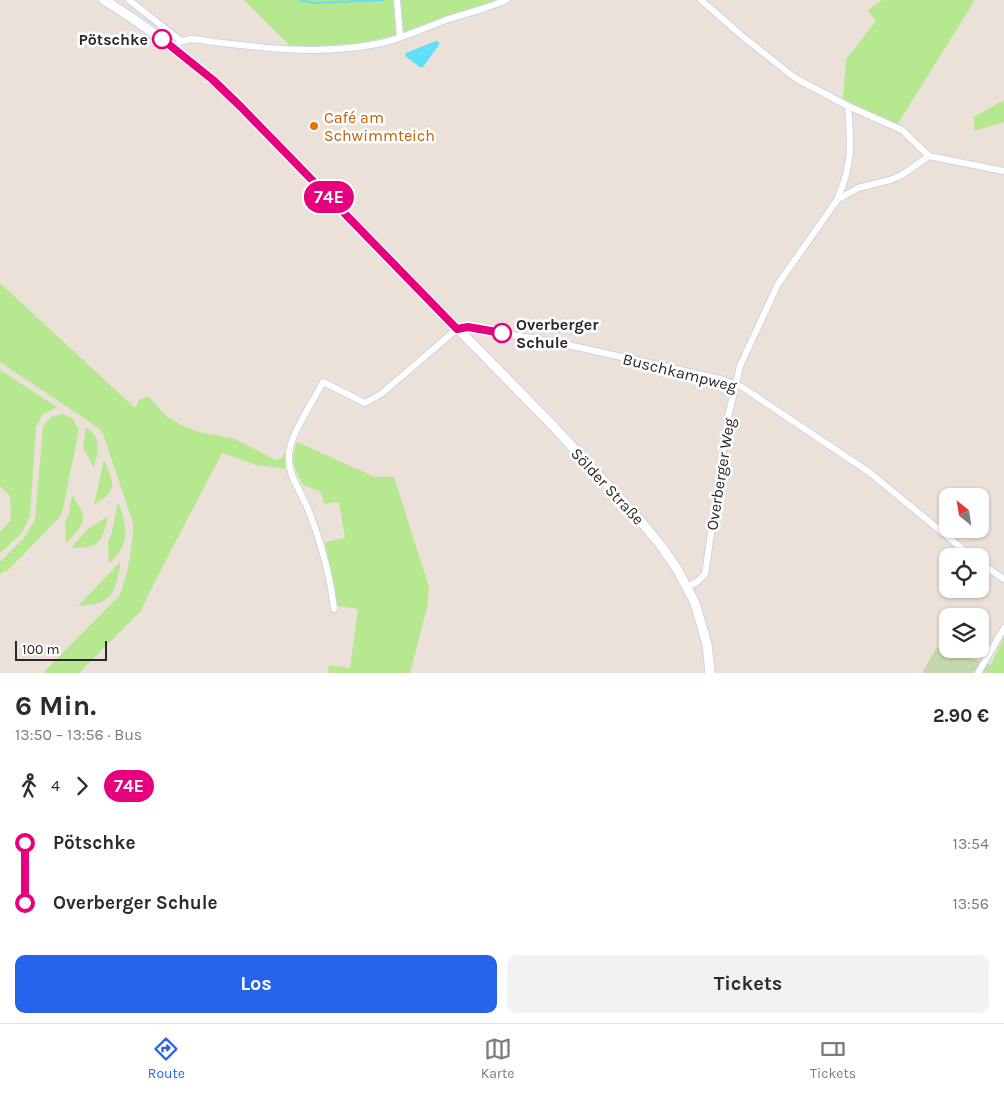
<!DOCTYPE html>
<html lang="de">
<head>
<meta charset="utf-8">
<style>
  body { margin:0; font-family:Karla,sans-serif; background:#f2f2f3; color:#2b2b33; height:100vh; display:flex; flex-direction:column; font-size:19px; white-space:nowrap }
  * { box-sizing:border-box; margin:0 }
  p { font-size:16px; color:#7c7c81 }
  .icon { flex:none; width:28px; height:28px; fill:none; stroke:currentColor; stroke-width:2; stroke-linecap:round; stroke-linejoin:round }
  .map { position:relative; height:673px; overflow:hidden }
  .panel { display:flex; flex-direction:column; background:#fff; flex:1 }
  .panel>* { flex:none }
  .badge { padding:0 10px; border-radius:16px; font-size:18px; line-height:32px }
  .needle { width:32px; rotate:330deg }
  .controls { position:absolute; left:939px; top:488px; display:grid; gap:10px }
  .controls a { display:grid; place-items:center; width:50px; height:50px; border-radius:10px; background:#fff; box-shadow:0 1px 4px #0004; font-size:25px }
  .scale { position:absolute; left:15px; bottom:12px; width:92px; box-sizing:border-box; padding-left:5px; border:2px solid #282828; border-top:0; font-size:14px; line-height:18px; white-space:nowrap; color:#282828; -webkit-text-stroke:4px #fff; paint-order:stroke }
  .map>.badge { position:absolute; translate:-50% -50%; box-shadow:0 0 0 2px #fff }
  .legs { display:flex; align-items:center; gap:8px; height:55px; padding:0 15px; font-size:16px }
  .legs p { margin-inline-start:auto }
  .headline { display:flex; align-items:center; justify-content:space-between; height:85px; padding:0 15px }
  h1 { font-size:28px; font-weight:700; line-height:38px }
  .button { display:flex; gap:10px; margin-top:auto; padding:10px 15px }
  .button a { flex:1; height:58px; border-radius:10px; background:#2563eb; color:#fff; font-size:20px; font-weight:700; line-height:58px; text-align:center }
  .button a+a { background:#f2f2f3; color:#2b2b33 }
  ul { padding:0 15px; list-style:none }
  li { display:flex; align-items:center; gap:18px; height:60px; font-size:19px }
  li i { display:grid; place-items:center; width:8px; height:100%; margin:0 6px; background:currentColor }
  li i::after { content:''; width:12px; height:12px; margin:-6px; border:4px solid; border-radius:50%; background:#fff }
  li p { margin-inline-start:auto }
  li:first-child i { background:linear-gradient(#0000 50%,currentColor 0) }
  li:last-child i { background:linear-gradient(currentColor 50%,#0000 0) }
  .dock { display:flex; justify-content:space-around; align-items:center; height:70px; border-top:1px solid #e1e1e2; background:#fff; font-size:14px; color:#7c7c81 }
  .dock a { display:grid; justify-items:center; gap:2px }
  .dock .active { color:#2563eb }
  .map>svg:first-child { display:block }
</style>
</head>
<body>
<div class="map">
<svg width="1004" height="673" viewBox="0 0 1004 673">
  <rect width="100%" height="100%" fill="#ece1d8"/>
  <g fill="#b6e88f">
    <path d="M 244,0 L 395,0 L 397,35 L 354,44 L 291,47 Z"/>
    <path d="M 398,0 L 504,0 L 401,35 Z"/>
    <path d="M 882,0 L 975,0 L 897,125 L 843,101 L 846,59 L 876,21 L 868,10 Z"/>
    <path d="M 1004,100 L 1004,122 L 974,131 L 974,117 Z"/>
    <path d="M 0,283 L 135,408 L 139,400 L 148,396 L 166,416 L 183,426 L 199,432 L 235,439 L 276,460 L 281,459 L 285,452 L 285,469 L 256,465 L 222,453 L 150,591 L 141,611 L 79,673 L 43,673 L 119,596 C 127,581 134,540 133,523 L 103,434 L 100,429 L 0,362 Z"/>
    <path d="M 0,370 L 57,407 L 42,415 L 36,427 L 30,517 L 21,534 L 0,553 L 0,532 L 11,520 L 10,496 L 0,486 Z"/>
    <path d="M 63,414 L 73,419 L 79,430 L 62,513 L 58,519 L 6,572 L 4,571 L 0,575 L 0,562 L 23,539 L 35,520 L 43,426 L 51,417 Z"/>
    <path d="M 86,427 C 103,440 98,449 94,468 L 83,448 Z"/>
    <path d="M 297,442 L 375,477 L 394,477 L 429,587 L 427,608 L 410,673 L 328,673 L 329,665 L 350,668 L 358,609 L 337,606 L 325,542 L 345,538 L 339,502 L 324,504 L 321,492 L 303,485 C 294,468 290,461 297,442 Z"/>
    <path d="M 104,459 C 113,485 120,489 94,505 Z"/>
    <path d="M 72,495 C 89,520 86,522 66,543 L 65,522 L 69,513 Z"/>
    <path d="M 118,502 C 128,530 131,541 109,564 L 108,542 L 111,535 Z"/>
    <path d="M 108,516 C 101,545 100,547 71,548 L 88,529 Z"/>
    <path d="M 120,562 C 121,566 119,572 118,577 C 113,602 100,605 78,606 Z"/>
    <path d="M 1004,637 L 1004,673 L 987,673 Z"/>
  </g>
  <path fill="#c6d7ad" d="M 937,647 L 991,665 L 987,673 L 922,673 Z"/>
  <path fill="#60dff8" d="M 436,41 L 439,42 L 439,45 L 423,67 L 421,68 L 405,56 L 406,53 Z"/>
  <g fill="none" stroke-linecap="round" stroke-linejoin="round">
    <path stroke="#60dff8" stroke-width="2" d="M 300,0 L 313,3 L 383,0"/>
    <defs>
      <g id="street">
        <path d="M 129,0 L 181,41"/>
        <path d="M 397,0 L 400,37"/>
        <path d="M 701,0 L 741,35 L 795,78 L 848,106 L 902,130 L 929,156 L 1004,171"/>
        <path d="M 175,48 L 181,41 L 192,39 C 255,47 317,57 381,43 C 404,38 426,27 449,19 C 468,13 488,8 506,0"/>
        <path d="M 837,200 C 853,163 851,145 848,106"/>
        <path d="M 980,563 L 1004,579"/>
        <path d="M 687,587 L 697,582 L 705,574 L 728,417 L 740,366 L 778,284 L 837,200 L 858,188 L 890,180 L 902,175 L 929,156"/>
        <path d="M 334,609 C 330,574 321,542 308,509 C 301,491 287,475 289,455 C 289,436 314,400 323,382 L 365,403 L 381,394 L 457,329 L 463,327 L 550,341 L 720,379 L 742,387 L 869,472 L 971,556"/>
        <path d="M 978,673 L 1004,628"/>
      </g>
      <path id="secondary" d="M 104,0 C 154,31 199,66 241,107 L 553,426 L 639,519 L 662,547 L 677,569 L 695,603 L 707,644 L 710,673"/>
    </defs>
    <use href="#street" stroke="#cdd3e3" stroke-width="8"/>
    <use href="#secondary" stroke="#cdd3e3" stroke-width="11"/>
    <use href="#street" stroke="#fff" stroke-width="6"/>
    <use href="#secondary" stroke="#fff" stroke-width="9"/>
  </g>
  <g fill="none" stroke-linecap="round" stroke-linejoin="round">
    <defs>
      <path id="line-1" d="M 162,39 L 213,80 L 241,107 L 457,329 L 468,327 L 502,333"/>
    </defs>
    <use href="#line-1" stroke="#fff" stroke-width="11"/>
    <use href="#line-1" stroke="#e6007e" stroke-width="8"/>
  </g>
  <g fill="#fff" stroke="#e6007e" stroke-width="2.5">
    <circle cx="162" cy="39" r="9"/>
    <circle cx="502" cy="333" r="9"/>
  </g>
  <circle fill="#e8710a" stroke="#fff" stroke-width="2" cx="314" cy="126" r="5"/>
  <g text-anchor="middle" stroke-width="5" stroke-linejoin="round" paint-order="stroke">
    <g font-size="16" font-weight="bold" fill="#282828" stroke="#fff" text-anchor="end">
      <text x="148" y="45">Pötschke</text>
      <text x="516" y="330" text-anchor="start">Overberger<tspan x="516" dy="18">Schule</tspan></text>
    </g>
    <g font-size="16" fill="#c56008" stroke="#fff" text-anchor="start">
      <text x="324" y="123">Café am<tspan x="324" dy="18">Schwimmteich</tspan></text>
    </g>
    <g font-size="16" fill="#282828" stroke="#fff">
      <text transform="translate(680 372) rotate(14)" y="6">Buschkampweg</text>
      <text transform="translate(720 474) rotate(-81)" y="6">Overberger Weg</text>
      <text transform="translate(608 486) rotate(47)" y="6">Sölder Straße</text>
    </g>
  </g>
</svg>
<div class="controls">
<a><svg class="needle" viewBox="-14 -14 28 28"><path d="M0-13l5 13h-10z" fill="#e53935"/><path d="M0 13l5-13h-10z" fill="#7c7c81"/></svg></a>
<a><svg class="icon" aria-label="locate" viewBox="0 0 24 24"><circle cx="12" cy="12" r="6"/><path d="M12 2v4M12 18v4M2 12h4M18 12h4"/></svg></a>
<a><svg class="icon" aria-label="layers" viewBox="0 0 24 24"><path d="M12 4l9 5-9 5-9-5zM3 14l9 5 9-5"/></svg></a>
</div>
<div class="scale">100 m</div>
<b class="badge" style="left:329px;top:197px;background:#e6007e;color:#fff">74E</b>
</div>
<section class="panel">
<div class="headline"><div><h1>6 Min.</h1><p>13:50 – 13:56 · Bus</p></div><b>2.90 €</b></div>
<div class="legs"><svg class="icon" aria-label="walk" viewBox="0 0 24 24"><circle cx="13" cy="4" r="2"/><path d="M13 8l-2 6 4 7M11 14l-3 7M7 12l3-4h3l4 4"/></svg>4<svg class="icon" aria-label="forward" viewBox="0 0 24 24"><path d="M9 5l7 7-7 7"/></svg><b class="badge" style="background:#e6007e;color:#fff">74E</b></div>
<ul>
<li><i style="color:#e6007e"></i><b>Pötschke</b><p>13:54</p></li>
<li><i style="color:#e6007e"></i><b>Overberger Schule</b><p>13:56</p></li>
</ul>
<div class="button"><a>Los</a><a>Tickets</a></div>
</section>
<nav class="dock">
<a class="active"><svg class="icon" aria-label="directions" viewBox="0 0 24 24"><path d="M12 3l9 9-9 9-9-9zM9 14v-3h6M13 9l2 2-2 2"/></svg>Route</a>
<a><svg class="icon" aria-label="map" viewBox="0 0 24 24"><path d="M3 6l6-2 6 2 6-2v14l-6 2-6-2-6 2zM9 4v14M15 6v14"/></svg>Karte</a>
<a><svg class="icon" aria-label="tickets" viewBox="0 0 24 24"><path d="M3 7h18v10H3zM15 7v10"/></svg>Tickets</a>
</nav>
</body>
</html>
